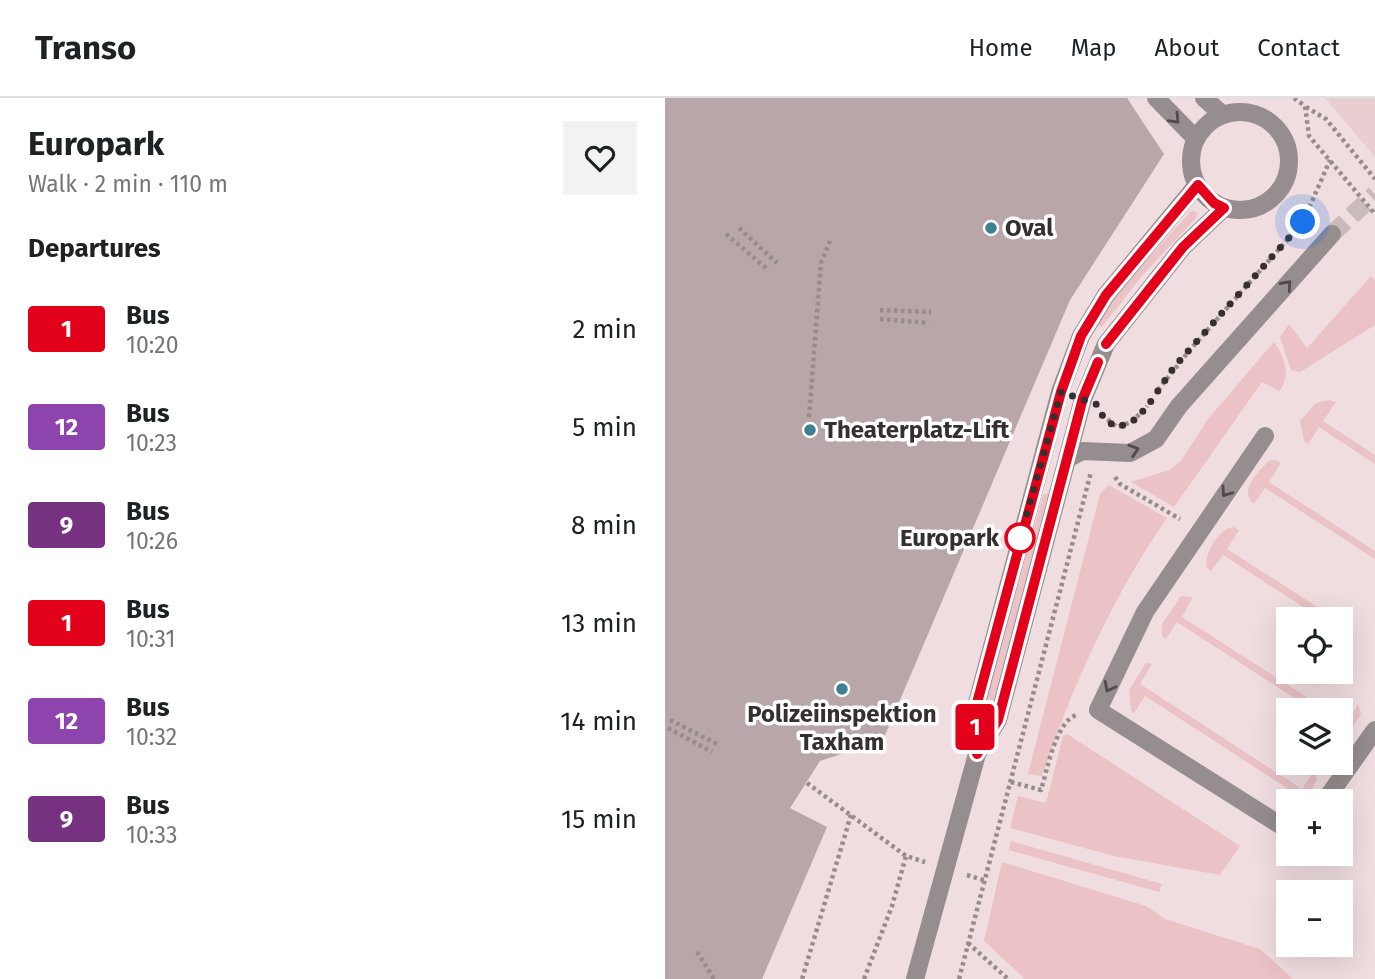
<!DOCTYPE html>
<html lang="en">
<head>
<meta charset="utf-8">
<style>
  body { margin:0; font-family:"Fira Sans",sans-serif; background:#f2f2f2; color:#202124; height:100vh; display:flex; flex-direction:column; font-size:26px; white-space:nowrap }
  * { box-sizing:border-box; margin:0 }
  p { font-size:23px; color:#757577 }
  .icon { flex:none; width:38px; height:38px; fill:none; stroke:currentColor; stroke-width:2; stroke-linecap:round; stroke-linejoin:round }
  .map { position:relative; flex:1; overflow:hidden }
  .panel { display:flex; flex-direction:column; background:#fff; width:665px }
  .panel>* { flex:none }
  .badge { padding:0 14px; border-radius:5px; font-size:24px; line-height:46px }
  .controls { position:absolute; left:611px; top:509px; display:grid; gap:14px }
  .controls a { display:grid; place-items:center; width:77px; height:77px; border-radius:0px; background:#fff; box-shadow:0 7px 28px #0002; font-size:35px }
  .you { position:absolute; width:35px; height:35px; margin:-18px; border:5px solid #fff; border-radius:50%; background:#1a73e8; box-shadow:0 0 0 10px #1a73e833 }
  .map>.badge { position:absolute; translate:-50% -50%; box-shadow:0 0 0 4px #fff }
  h2 { padding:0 28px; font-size:26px; line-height:63px }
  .round { display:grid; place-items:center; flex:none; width:74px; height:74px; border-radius:0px; background:#f2f2f2 }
  .summary { display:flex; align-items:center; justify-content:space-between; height:119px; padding:0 28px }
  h1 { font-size:33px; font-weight:700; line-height:52px }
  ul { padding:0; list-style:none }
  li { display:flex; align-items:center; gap:21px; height:98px; padding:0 28px }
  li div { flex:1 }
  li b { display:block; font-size:26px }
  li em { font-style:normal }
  li .badge { min-width:77px; font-weight:700; text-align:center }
  header { display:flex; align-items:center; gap:42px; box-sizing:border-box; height:98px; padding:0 35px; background:#fff; border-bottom:2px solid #e0e0e0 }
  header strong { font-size:33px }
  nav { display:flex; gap:38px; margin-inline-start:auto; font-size:24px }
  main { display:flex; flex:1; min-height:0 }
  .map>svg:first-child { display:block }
</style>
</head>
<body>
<header>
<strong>Transo</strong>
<nav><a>Home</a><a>Map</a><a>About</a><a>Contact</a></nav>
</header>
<main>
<section class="panel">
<div class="summary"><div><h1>Europark</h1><p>Walk · 2 min · 110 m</p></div><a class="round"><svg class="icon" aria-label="heart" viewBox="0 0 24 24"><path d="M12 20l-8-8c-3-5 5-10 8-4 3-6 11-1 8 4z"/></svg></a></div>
<h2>Departures</h2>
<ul>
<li><span class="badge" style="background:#e2001a;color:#fff">1</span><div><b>Bus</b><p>10:20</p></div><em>2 min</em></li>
<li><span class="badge" style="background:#8e44ad;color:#fff">12</span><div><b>Bus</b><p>10:23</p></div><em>5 min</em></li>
<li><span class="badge" style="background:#763180;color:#fff">9</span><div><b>Bus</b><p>10:26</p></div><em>8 min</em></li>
<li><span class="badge" style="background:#e2001a;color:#fff">1</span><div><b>Bus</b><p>10:31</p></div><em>13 min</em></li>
<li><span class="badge" style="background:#8e44ad;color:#fff">12</span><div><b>Bus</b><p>10:32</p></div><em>14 min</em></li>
<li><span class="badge" style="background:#763180;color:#fff">9</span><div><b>Bus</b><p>10:33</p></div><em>15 min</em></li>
</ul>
</section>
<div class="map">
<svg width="710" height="881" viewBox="0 0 710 881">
  <rect width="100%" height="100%" fill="#f0dddf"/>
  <path fill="#e9ced1" d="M 660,0 L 710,0 L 710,59 Z"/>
  <g fill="#ebc2c6">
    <path d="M 526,113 L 532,114 L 531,120 L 476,179 L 437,229 L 431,226 L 446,202 Z"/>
    <path d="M 706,178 L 710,182 L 710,227 L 635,274 L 626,272 L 615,239 L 624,226 L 642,250 Z"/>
    <path d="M 609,244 C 619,256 627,280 614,293 L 597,284 L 509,409 L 466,384 L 504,372 L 516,363 L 543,321 Z"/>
    <path d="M 665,302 L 671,304 L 658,323 L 710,357 L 710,366 L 654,329 L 643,346 L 639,343 L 635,323 L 651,305 Z"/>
    <path d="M 611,362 L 616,365 L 604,384 L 710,453 L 710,461 L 600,390 L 589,406 C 573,394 593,373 604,363 Z"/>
    <path d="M 444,387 L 502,420 C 447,499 408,587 377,678 L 363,676 L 435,396 Z"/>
    <path d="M 382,395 L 385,397 L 325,617 L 324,622 L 319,622 L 317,616 L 378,397 Z"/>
    <path d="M 568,429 L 574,432 L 562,451 L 671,521 L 657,521 L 558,457 L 546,473 L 542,470 C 538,457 554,430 568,429 Z"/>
    <path d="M 516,498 L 528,499 L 517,519 L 662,612 L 648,612 L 512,524 L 501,541 L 497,538 L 497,526 Z"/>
    <path d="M 481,565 L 487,566 L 475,586 L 637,691 L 649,672 L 652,682 L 640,703 L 623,704 L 623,713 L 611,709 L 622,690 L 480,598 L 469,615 L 466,612 L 464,592 Z"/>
    <path d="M 693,606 L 696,616 L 676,648 L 676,621 L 682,625 Z"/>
    <path d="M 402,636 L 575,748 L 555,777 L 449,758 L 345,730 L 353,698 L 381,705 L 398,638 Z"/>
    <path d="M 346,743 L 497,786 L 494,794 L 344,752 Z"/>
    <path d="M 337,764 L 481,808 L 500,821 L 595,851 L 628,881 L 360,881 L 319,843 Z"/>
  </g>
  <path fill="#b8a6a8" d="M 0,0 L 462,0 L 499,56 L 405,202 L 218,642 L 155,663 L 125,710 L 162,729 L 97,881 L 0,881 Z"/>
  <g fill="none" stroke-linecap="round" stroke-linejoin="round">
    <path stroke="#cbbabc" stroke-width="18" stroke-dasharray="18 9" stroke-linecap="butt" d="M 667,136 L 710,96"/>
    <g stroke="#988b8c" stroke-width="4.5" stroke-dasharray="3.5 3.5" stroke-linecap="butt">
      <path d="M 629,0 L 640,8 L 644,38 L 710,116"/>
      <path d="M 641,9 L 661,21 L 710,81"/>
      <path d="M 74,130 L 112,165"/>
      <path d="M 61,136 L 101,170"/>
      <path d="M 215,212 L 266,214"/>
      <path d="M 215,221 L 264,225"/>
      <path d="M 493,292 L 524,253 L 638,124 L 665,62"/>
      <path d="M 437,317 L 452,329 L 467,324 L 482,308"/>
      <path d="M 144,319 L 156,165 L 165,143"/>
      <path d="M 450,379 L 455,386 L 515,421"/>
      <path d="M 5,622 L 52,646"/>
      <path d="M 3,630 L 47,654"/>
      <path d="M 346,684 L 376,692 C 382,673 391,622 412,617"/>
      <path d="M 142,685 L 241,758 L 260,764"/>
      <path d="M 302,777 L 321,783"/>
      <path d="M 303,845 L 343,881"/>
      <path d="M 32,854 L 49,881"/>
      <path d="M 137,881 L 186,717"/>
      <path d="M 199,881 L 227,808 L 241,758"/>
      <path d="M 294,881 L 426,374"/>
    </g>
    <g stroke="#958d8e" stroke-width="18">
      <path d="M 491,0 L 531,41"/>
      <path d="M 539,0 L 558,17"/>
      <circle cx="575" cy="63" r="49"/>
      <path d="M 600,338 L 480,514 L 433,612 L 623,732"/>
      <path d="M 404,360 L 417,353 L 465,355 L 491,341 L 514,308 L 667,136"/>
      <path d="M 312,656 L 309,616 L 395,294 L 416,238 L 441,197 L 532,87"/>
      <path d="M 659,704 L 710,632"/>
      <path d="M 250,881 L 312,656 L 333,622 L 418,301 L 441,246 L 518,149 L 559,110"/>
    </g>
  </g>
  <defs><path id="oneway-chevron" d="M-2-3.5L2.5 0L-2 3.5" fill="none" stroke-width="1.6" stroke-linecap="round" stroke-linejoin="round" transform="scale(1.75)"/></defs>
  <g stroke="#524b4c">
    <use href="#oneway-chevron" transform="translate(510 21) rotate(46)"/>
    <use href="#oneway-chevron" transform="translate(622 187) rotate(-48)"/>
    <use href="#oneway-chevron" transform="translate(469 352) rotate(-18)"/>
    <use href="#oneway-chevron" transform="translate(561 394) rotate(125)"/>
    <use href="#oneway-chevron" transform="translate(444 589) rotate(117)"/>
  </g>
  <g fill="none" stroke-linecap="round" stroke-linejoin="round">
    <defs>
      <path id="line" d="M 433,264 L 418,300 L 333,622 L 312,656 L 309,616 L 396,294 L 416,238 L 441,197 L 533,87 L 549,105 L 559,110 L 518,149 L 441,246"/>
    </defs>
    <use href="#line" stroke="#fff" stroke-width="16"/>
    <use href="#line" stroke="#e2001a" stroke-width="10"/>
    <path stroke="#362f2f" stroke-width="7" stroke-dasharray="0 12.6" d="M 355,440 L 396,294 L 431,306 L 440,322 L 452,329 L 467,324 L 482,309 L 509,269 L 638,124"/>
  </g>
  <g fill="#3e7f92" stroke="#fff" stroke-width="2.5">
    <circle cx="326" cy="130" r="7"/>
    <circle cx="145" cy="332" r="7"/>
    <circle cx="177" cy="591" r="7"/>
  </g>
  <circle fill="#fff" stroke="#e2001a" stroke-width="3.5" cx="355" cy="440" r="14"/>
  <g text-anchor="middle" stroke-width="7" stroke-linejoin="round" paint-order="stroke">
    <g font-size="24" font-weight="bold" fill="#362f2f" stroke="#fff" text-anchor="start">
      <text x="340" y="138">Oval</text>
      <text x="159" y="340">Theaterplatz-Lift</text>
      <text x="177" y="624" text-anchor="middle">Polizeiinspektion<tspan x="177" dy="28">Taxham</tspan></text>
    </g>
    <g font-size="24" font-weight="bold" fill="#362f2f" stroke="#fff" text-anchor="end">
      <text x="334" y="448">Europark</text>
    </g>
  </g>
</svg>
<div class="controls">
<a><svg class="icon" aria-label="locate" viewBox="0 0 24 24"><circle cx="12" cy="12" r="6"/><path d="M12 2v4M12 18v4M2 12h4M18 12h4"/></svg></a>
<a><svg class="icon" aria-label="layers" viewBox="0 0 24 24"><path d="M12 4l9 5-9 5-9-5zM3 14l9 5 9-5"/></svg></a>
<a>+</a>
<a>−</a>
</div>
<div class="you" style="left:638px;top:124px"></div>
<b class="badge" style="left:310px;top:629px;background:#e2001a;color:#fff">1</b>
</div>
</main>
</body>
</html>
